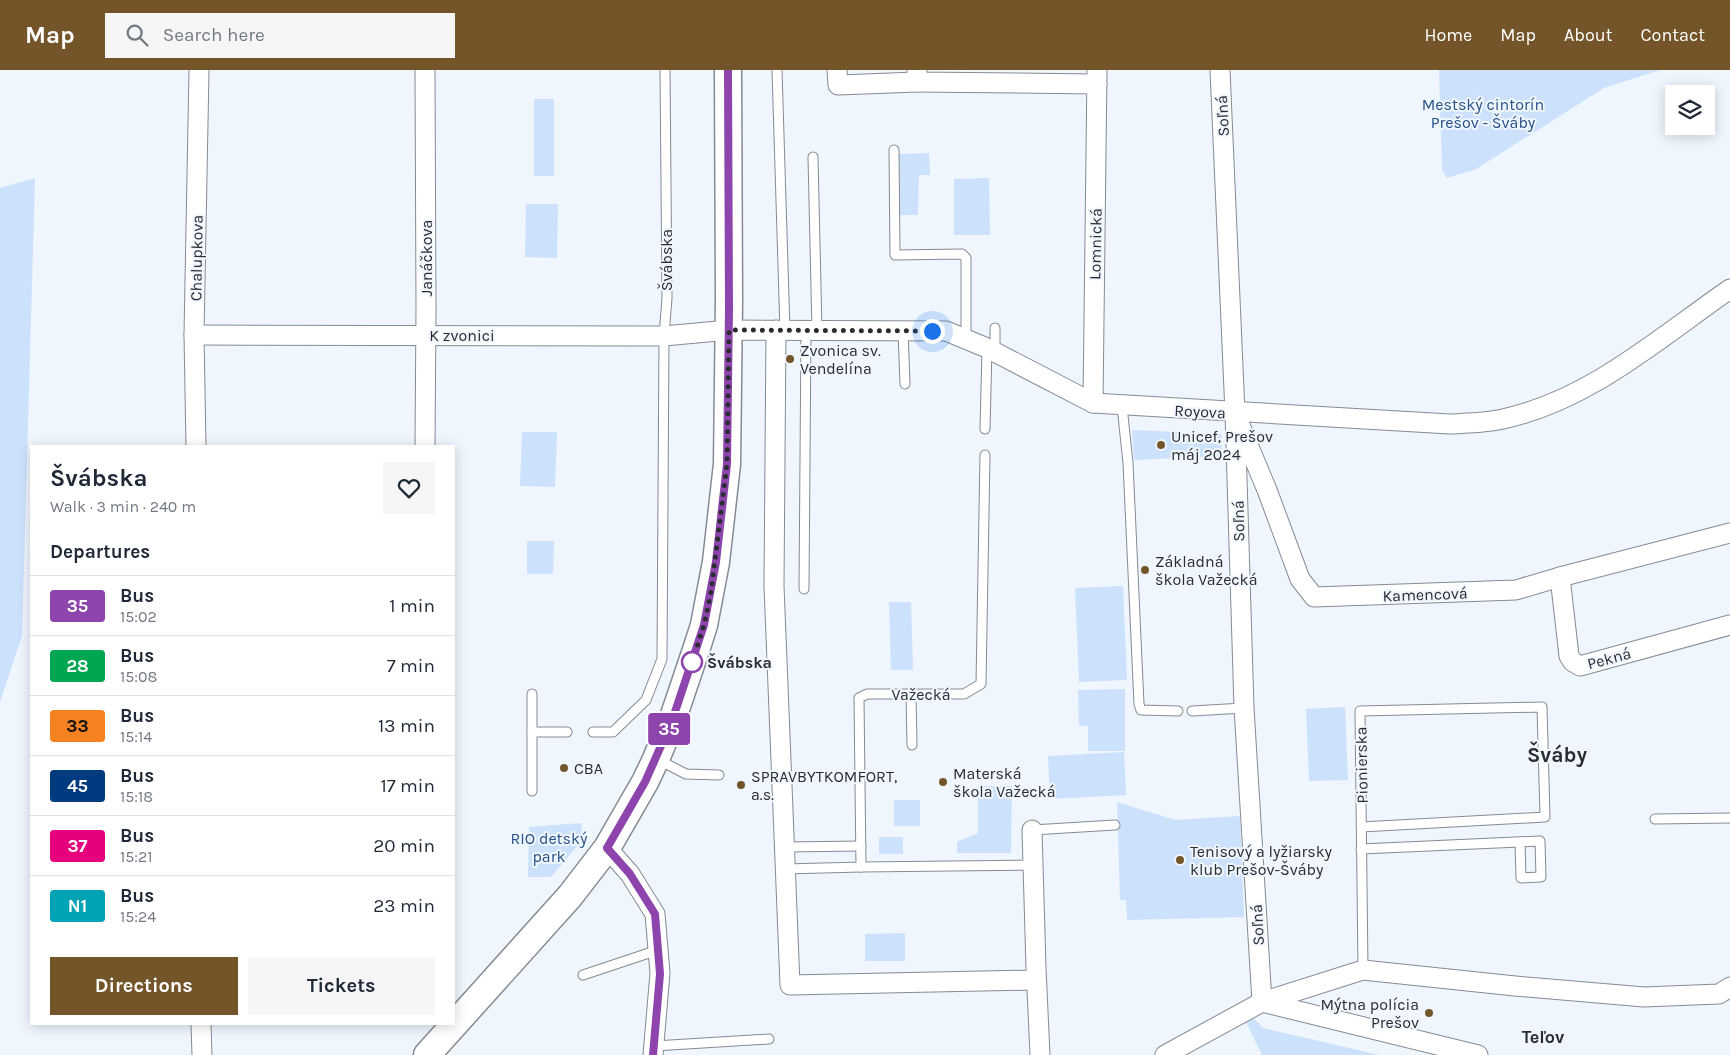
<!DOCTYPE html>
<html lang="en">
<head>
<meta charset="utf-8">
<style>
  body { margin:0; font-family:Karla,sans-serif; background:#f6f6f7; color:#1f2937; height:100vh; display:flex; flex-direction:column; font-size:19px; white-space:nowrap }
  * { box-sizing:border-box; margin:0 }
  p { font-size:16px; color:#747a83 }
  .icon { flex:none; width:28px; height:28px; fill:none; stroke:currentColor; stroke-width:2; stroke-linecap:round; stroke-linejoin:round }
  .map { position:relative; flex:1; overflow:hidden }
  .details { position:absolute; left:30px; top:375px; width:425px; height:580px; display:flex; flex-direction:column; background:#fff; border-radius:0px; box-shadow:0 2px 12px #0003 }
  .details>* { flex:none }
  .badge { padding:0 10px; border-radius:4px; font-size:18px; line-height:32px }
  .tools { position:absolute; left:1665px; top:15px; display:grid; gap:10px }
  .tools a { display:grid; place-items:center; width:50px; height:50px; border-radius:0px; background:#fff; box-shadow:0 2px 12px #0003; font-size:25px }
  .you { position:absolute; width:25px; height:25px; margin:-12px; border:4px solid #fff; border-radius:50%; background:#1a73e8; box-shadow:0 0 0 8px #1a73e833 }
  .map>.badge { position:absolute; translate:-50% -50%; box-shadow:0 0 0 2px #fff }
  h2 { padding:0 20px; font-size:19px; line-height:45px }
  .round { display:grid; place-items:center; flex:none; width:52px; height:52px; border-radius:0px; background:#f6f6f7 }
  .headline { display:flex; align-items:center; justify-content:space-between; height:85px; padding:0 20px }
  h1 { font-size:24px; font-weight:700; line-height:38px }
  .cta { display:flex; gap:10px; margin-top:auto; padding:10px 20px }
  .cta a { flex:1; height:58px; border-radius:0px; background:#735529; color:#fff; font-size:20px; font-weight:700; line-height:58px; text-align:center }
  .cta a+a { background:#f6f6f7; color:#1f2937 }
  ul { padding:0; list-style:none }
  li { display:flex; align-items:center; gap:15px; height:60px; padding:0 20px; border-top:1px solid #e0e1e3 }
  li div { flex:1 }
  li b { display:block; font-size:19px }
  li em { font-style:normal }
  li .badge { min-width:55px; font-weight:700; text-align:center }
  header { display:flex; align-items:center; gap:30px; box-sizing:border-box; height:70px; padding:0 25px; background:#735529; color:#fff }
  header strong { font-size:24px }
  nav { display:flex; gap:28px; margin-inline-start:auto; font-size:18px }
  .search { width:350px; height:45px; background:#f6f6f7; display:flex; align-items:center; gap:12px; box-sizing:border-box; padding:0 18px; border-radius:0px; color:#747a83; font-size:19px }
  .map>svg:first-child { display:block }
</style>
</head>
<body>
<header>
<strong>Map</strong>
<div class="search"><svg class="icon" aria-label="search" viewBox="0 0 24 24"><circle cx="10" cy="10" r="6"/><path d="M15 15l6 6"/></svg>Search here</div>
<nav><a>Home</a><a>Map</a><a>About</a><a>Contact</a></nav>
</header>
<div class="map">
<svg width="1730" height="985" viewBox="0 0 1730 985">
  <rect width="100%" height="100%" fill="#eff6fe"/>
  <g fill="#cce1fc">
    <path d="M 1439,0 L 1660,0 L 1604,18 L 1476,99 L 1447,108 L 1442,100 Z"/>
    <rect x="534" y="29" width="20" height="77"/>
    <path d="M 929,83 L 930,105 L 919,105 L 918,145 L 898,145 L 897,84 Z"/>
    <path d="M 35,108 L 22,566 L 0,632 L 0,118 Z"/>
    <path d="M 989,108 L 990,165 L 954,165 L 954,109 Z"/>
    <path d="M 526,134 L 558,134 L 557,188 L 525,187 Z"/>
    <path d="M 1132,360 L 1221,364 L 1222,386 L 1134,390 Z"/>
    <path d="M 522,362 L 557,362 L 555,417 L 520,416 Z"/>
    <path d="M 527,471 L 554,471 L 553,504 L 527,504 Z"/>
    <path d="M 1123,516 L 1127,610 L 1079,612 L 1075,518 Z"/>
    <path d="M 889,532 L 911,532 L 913,600 L 891,600 Z"/>
    <path d="M 1125,619 L 1125,681 L 1088,681 L 1088,656 L 1079,656 L 1078,620 Z"/>
    <path d="M 1345,637 L 1348,710 L 1309,711 L 1306,639 Z"/>
    <path d="M 1124,682 L 1126,725 L 1050,729 L 1048,686 Z"/>
    <path d="M 978,716 L 1012,716 L 1011,783 L 957,783 L 957,772 L 978,763 Z"/>
    <rect x="894" y="730" width="26" height="26"/>
    <path d="M 1117,732 L 1175,750 L 1240,746 L 1244,847 L 1127,850 L 1126,830 L 1120,830 Z"/>
    <path d="M 581,753 L 583,769 L 551,807 L 528,807 L 529,757 Z"/>
    <rect x="879" y="767" width="24" height="17"/>
    <path d="M 905,863 L 905,891 L 865,891 L 865,864 Z"/>
    <path d="M 1248,942 L 1263,958 L 1379,985 L 1262,985 L 1242,944 Z"/>
  </g>
  <g fill="none" stroke-linecap="round" stroke-linejoin="round">
    <defs>
      <g id="lane">
        <path d="M 777,0 L 785,261"/>
        <path d="M 894,80 L 895,185 L 962,184 L 966,188 L 966,269"/>
        <path d="M 813,87 L 817,261"/>
        <path d="M 903,261 L 905,314"/>
        <path d="M 995,282 L 995,258"/>
        <path d="M 1122,336 L 1128,393 L 1139,634 L 1141,640 L 1178,641"/>
        <path d="M 985,359 L 987,278"/>
        <path d="M 804,519 L 806,260"/>
        <path d="M 532,624 L 532,662"/>
        <path d="M 911,624 L 912,675"/>
        <path d="M 1192,641 L 1244,638"/>
        <path d="M 593,662 L 613,662 L 646,630 L 662,589 L 664,266 L 667,228 L 665,0"/>
        <path d="M 657,689 L 686,704 L 719,705"/>
        <path d="M 532,721 L 532,662 L 567,662"/>
        <path d="M 1655,749 L 1730,748"/>
        <path d="M 1361,757 L 1545,747 L 1542,637 L 1360,641 L 1363,900"/>
        <path d="M 1032,760 L 1115,755"/>
        <path d="M 784,777 L 861,776"/>
        <path d="M 1361,779 L 1540,771 L 1541,807 L 1521,808 L 1520,772"/>
        <path d="M 861,797 L 1033,795"/>
        <path d="M 785,799 L 861,797 L 859,628 L 867,624 L 964,624 L 981,614 L 985,385"/>
        <path d="M 583,905 L 658,880"/>
        <path d="M 654,976 L 769,969"/>
      </g>
      <g id="street">
        <path d="M 837,0 L 838,15 L 917,12"/>
        <path d="M 917,0 L 917,12 L 1097,14"/>
        <path d="M 1220,0 L 1235,343 L 1244,638 L 1262,932 L 1478,985"/>
        <path d="M 776,260 L 774,516 L 790,915 L 1036,910"/>
        <path d="M 194,265 L 664,266 L 729,260 L 946,261 L 987,278 L 1093,333 L 1450,354 C 1467,353 1486,353 1503,349 C 1590,330 1659,268 1730,219"/>
        <path d="M 1093,333 L 1097,0"/>
        <path d="M 1239,353 L 1267,420 L 1300,509 L 1314,527 L 1516,520 L 1560,507 L 1730,463"/>
        <path d="M 196,376 L 194,265 L 199,0"/>
        <path d="M 425,376 L 426,238 L 425,0"/>
        <path d="M 1560,507 L 1569,586 L 1573,592 L 1580,596 L 1730,555"/>
        <path d="M 1032,760 L 1036,898 L 1040,985"/>
        <path d="M 607,778 L 630,804 L 655,844 L 660,903 L 653,985"/>
        <path d="M 201,954 L 202,985"/>
        <path d="M 1165,985 L 1262,932 L 1363,900 L 1515,916 L 1644,927 L 1719,924 L 1730,917"/>
      </g>
      <path id="secondary" d="M 427,985 L 570,826 L 607,778 L 645,712 L 656,689 L 672,651 L 698,574 L 704,555 L 716,492 L 727,394 L 729,230 L 728,0"/>
    </defs>
    <use href="#lane" stroke="#858b93" stroke-width="11"/>
    <use href="#street" stroke="#858b93" stroke-width="21"/>
    <use href="#secondary" stroke="#858b93" stroke-width="29"/>
    <use href="#lane" stroke="#fff" stroke-width="9"/>
    <use href="#street" stroke="#fff" stroke-width="19"/>
    <use href="#secondary" stroke="#fff" stroke-width="26"/>
  </g>
  <g fill="none" stroke-linecap="round" stroke-linejoin="round">
    <defs>
      <path id="line" d="M 653,985 L 660,904 L 655,844 L 630,804 L 607,778 L 645,712 L 672,651 L 704,555 L 716,492 L 727,394 L 729,239 L 728,0"/>
    </defs>
    <use href="#line" stroke="#fff" stroke-width="11"/>
    <use href="#line" stroke="#8e44ad" stroke-width="8"/>
    <path stroke="#2a2d30" stroke-width="5" stroke-dasharray="0 9" d="M 692,592 L 704,555 L 711,522 L 727,394 L 729,260 L 932,261"/>
  </g>
  <g fill="#735529" stroke="#eff6fe" stroke-width="2">
    <circle cx="790" cy="289" r="5"/>
    <circle cx="1161" cy="375" r="5"/>
    <circle cx="1145" cy="500" r="5"/>
    <circle cx="564" cy="698" r="5"/>
    <circle cx="943" cy="712" r="5"/>
    <circle cx="741" cy="715" r="5"/>
    <circle cx="1180" cy="790" r="5"/>
    <circle cx="1429" cy="943" r="5"/>
  </g>
  <circle fill="#fff" stroke="#8e44ad" stroke-width="2.5" cx="692" cy="592" r="10"/>
  <g text-anchor="middle" stroke-width="4" stroke-linejoin="round" paint-order="stroke">
    <g font-size="16" fill="#255186" stroke="#eff6fe">
      <text x="1483" y="40">Mestský cintorín<tspan x="1483" dy="18">Prešov - Šváby</tspan></text>
      <text x="549" y="774">RIO detský<tspan x="549" dy="18">park</tspan></text>
    </g>
    <g font-size="16" fill="#2a2d30" stroke="#eff6fe">
      <text transform="translate(1222 46) rotate(-93)" y="6">Soľná</text>
      <text transform="translate(1095 174) rotate(-89)" y="6">Lomnická</text>
      <text transform="translate(196 188) rotate(-89)" y="6">Chalupkova</text>
      <text transform="translate(426 188) rotate(-90)" y="6">Janáčkova</text>
      <text transform="translate(666 190) rotate(-90)" y="6">Švábska</text>
      <text x="462" y="271">K zvonici</text>
      <text transform="translate(1200 341) rotate(3)" y="6">Royova</text>
      <text transform="translate(1238 451) rotate(-91)" y="6">Soľná</text>
      <text transform="translate(1425 524) rotate(-2)" y="6">Kamencová</text>
      <text transform="translate(1609 588) rotate(-15)" y="6">Pekná</text>
      <text x="921" y="630">Važecká</text>
      <text transform="translate(1361 695) rotate(-91)" y="6">Pionierska</text>
      <text transform="translate(1257 855) rotate(-93)" y="6">Soľná</text>
    </g>
    <g font-size="16" fill="#2a2d30" stroke="#eff6fe" text-anchor="start">
      <text x="800" y="286">Zvonica sv.<tspan x="800" dy="18">Vendelína</tspan></text>
      <text x="1171" y="372">Unicef, Prešov<tspan x="1171" dy="18">máj 2024</tspan></text>
      <text x="1155" y="497">Základná<tspan x="1155" dy="18">škola Važecká</tspan></text>
      <text x="574" y="704">CBA</text>
      <text x="953" y="709">Materská<tspan x="953" dy="18">škola Važecká</tspan></text>
      <text x="751" y="712">SPRAVBYTKOMFORT,<tspan x="751" dy="18">a.s.</tspan></text>
      <text x="1190" y="787">Tenisový a lyžiarsky<tspan x="1190" dy="18">klub Prešov-Šváby</tspan></text>
      <text x="1419" y="940" text-anchor="end">Mýtna polícia<tspan x="1419" dy="18">Prešov</tspan></text>
    </g>
    <g font-size="16" font-weight="bold" fill="#2a2d30" stroke="#eff6fe" text-anchor="start">
      <text x="707" y="598">Švábska</text>
    </g>
    <g font-size="18" font-weight="bold" fill="#2a2d30" stroke="#eff6fe">
      <text x="1543" y="973">Teľov</text>
    </g>
    <g font-size="21" font-weight="bold" fill="#2a2d30" stroke="#eff6fe">
      <text x="1557" y="692">Šváby</text>
    </g>
  </g>
</svg>
<div class="tools">
<a><svg class="icon" aria-label="layers" viewBox="0 0 24 24"><path d="M12 4l9 5-9 5-9-5zM3 14l9 5 9-5"/></svg></a>
</div>
<div class="you" style="left:932px;top:261px"></div>
<b class="badge" style="left:669px;top:659px;background:#8e44ad;color:#fff">35</b>
<section class="details">
<div class="headline"><div><h1>Švábska</h1><p>Walk · 3 min · 240 m</p></div><a class="round"><svg class="icon" aria-label="heart" viewBox="0 0 24 24"><path d="M12 20l-8-8c-3-5 5-10 8-4 3-6 11-1 8 4z"/></svg></a></div>
<h2>Departures</h2>
<ul>
<li><span class="badge" style="background:#8e44ad;color:#fff">35</span><div><b>Bus</b><p>15:02</p></div><em>1 min</em></li>
<li><span class="badge" style="background:#00a651;color:#fff">28</span><div><b>Bus</b><p>15:08</p></div><em>7 min</em></li>
<li><span class="badge" style="background:#f58220;color:#111">33</span><div><b>Bus</b><p>15:14</p></div><em>13 min</em></li>
<li><span class="badge" style="background:#003b80;color:#fff">45</span><div><b>Bus</b><p>15:18</p></div><em>17 min</em></li>
<li><span class="badge" style="background:#e6007e;color:#fff">37</span><div><b>Bus</b><p>15:21</p></div><em>20 min</em></li>
<li><span class="badge" style="background:#00a3b4;color:#fff">N1</span><div><b>Bus</b><p>15:24</p></div><em>23 min</em></li>
</ul>
<div class="cta"><a>Directions</a><a>Tickets</a></div>
</section>
</div>
</body>
</html>
